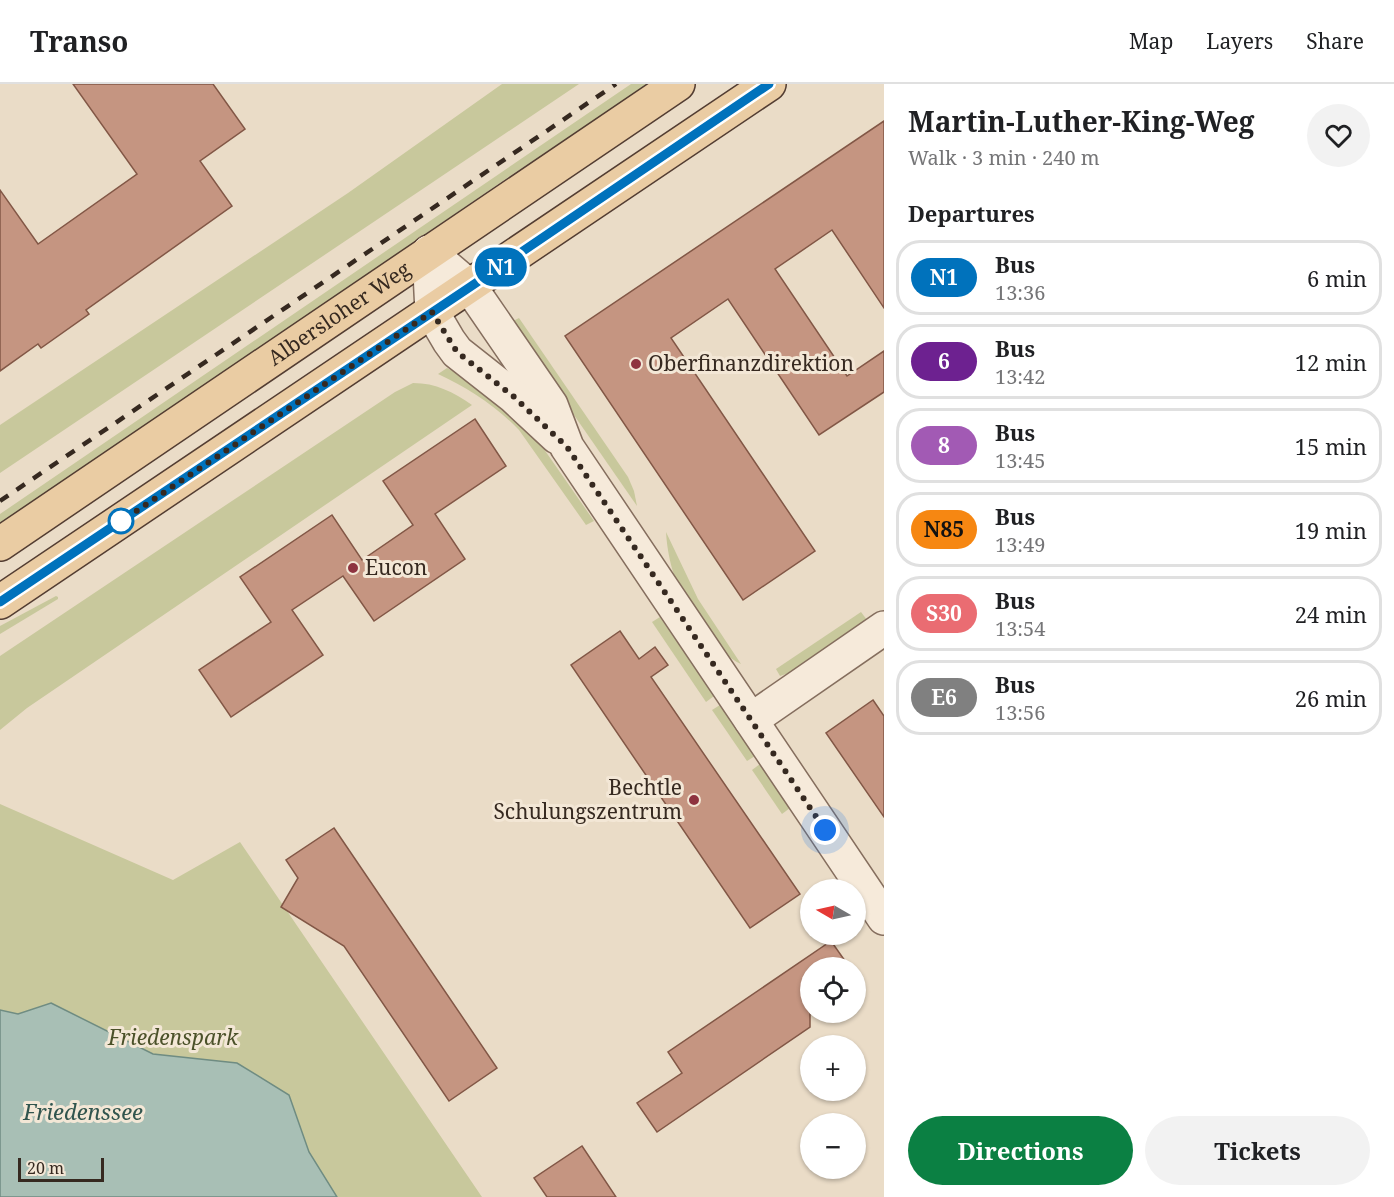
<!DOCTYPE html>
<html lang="en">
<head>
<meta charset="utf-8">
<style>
  body { margin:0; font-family:"Noto Serif",serif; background:#f2f2f2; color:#202124; height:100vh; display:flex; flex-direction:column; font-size:22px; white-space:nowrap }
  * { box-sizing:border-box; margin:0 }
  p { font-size:20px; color:#757577 }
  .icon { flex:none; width:33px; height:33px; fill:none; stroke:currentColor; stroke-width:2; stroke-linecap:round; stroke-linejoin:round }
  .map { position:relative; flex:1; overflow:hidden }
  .panel { display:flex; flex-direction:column; background:#fff; width:510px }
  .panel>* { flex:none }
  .badge { padding:0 12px; border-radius:20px; font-size:21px; line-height:39px }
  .needle { width:39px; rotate:279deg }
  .tools { position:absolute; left:800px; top:795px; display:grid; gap:12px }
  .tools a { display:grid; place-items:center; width:66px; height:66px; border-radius:50%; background:#fff; box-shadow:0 2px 4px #0004; font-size:30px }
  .scale { position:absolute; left:18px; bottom:15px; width:86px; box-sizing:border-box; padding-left:6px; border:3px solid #362920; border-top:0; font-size:16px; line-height:21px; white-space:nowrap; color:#362920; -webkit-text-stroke:4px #f3e7d6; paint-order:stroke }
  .you { position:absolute; width:30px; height:30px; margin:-15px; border:4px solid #fff; border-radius:50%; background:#1a73e8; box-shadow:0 0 0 9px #1a73e833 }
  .map>.badge { position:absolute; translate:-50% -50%; box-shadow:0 0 0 3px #fff }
  h2 { padding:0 24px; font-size:22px; line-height:54px }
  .round { display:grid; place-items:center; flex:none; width:63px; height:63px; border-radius:32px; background:#f2f2f2 }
  .summary { display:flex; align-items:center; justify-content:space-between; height:102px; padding:0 24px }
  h1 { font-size:28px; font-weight:700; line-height:45px }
  .button { display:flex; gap:12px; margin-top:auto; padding:12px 24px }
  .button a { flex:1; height:69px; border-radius:36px; background:#0b8043; color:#fff; font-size:24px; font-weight:700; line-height:69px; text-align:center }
  .button a+a { background:#f2f2f2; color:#202124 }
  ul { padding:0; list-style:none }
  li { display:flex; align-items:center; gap:18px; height:75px; margin:0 12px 9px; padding:0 12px; border:3px solid #e0e0e0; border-radius:24px }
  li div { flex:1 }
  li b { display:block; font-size:22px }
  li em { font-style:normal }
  li .badge { min-width:66px; font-weight:700; text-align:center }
  header { display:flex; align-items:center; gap:36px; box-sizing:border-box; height:84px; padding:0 30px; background:#fff; border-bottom:2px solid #e0e0e0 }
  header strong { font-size:28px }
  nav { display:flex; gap:33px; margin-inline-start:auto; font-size:21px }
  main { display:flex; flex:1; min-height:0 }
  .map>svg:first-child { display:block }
</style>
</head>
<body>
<header>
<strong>Transo</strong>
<nav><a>Map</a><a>Layers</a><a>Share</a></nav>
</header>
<main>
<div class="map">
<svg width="884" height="1113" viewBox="0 0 884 1113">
  <rect width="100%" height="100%" fill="#eadcc7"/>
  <g fill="#c8c89c">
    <path d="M 502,0 L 579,0 L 0,389 L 0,341 L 348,109 Z"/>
    <path d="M 631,0 L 648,0 L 510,92 L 0,442 L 0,430 Z"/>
    <path d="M 519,234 L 628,393 L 634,407 L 637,422 L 522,256 L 511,238 Z"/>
    <path d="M 447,284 L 476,299 L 539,358 L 594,437 L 586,441 L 519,346 C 496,322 468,304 438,290 Z"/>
    <path d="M 413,299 C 436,299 453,308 472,321 L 27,624 L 0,646 L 0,572 L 395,308 Z"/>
    <path d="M 666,448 L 698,515 L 741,580 C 717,570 690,525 678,502 C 671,485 667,466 666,448 Z"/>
    <path d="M 56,512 L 58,513 L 58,515 L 0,550 L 0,542 Z"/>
    <path d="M 861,528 L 867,536 L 789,589 L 780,592 L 776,585 Z"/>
    <path d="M 660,533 L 714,612 L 706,618 L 652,538 Z"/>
    <path d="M 720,621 L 755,672 L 747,677 L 712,626 Z"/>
    <path d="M 760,680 L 790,724 L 782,730 L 752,686 Z"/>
    <path d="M 0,720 L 173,796 L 240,758 L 482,1113 L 0,1113 Z"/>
  </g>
  <path fill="#a8bfb5" stroke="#6f8c82" stroke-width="1.5" d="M 51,919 L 153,970 L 237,979 L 289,1011 L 309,1068 L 337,1113 L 0,1113 L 0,926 L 18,930 Z"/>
  <g fill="#c59581" stroke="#825746" stroke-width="1.5">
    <path d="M 73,0 L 213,0 L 245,45 L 200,77 L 232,122 L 86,226 L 89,230 L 41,264 L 38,260 L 0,287 L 0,106 L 38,160 L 137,90 Z"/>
    <path d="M 884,37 L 884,224 L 832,146 L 775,185 L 847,292 L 884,267 L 884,308 L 819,351 L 728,215 L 671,254 L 815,467 L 743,516 L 565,252 Z"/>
    <path d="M 475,335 L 506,382 L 435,430 L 465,475 L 374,537 L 343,492 L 292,526 L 323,571 L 231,633 L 199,586 L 271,538 L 240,493 L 332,431 L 362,476 L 413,441 L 383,397 Z"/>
    <path d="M 620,547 L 639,575 L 655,563 L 668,581 L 651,593 L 800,810 L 750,844 L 571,581 Z"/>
    <path d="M 873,616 L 884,632 L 884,733 L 826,649 Z"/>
    <path d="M 334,744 L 497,984 L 449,1017 L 344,862 L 281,823 L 298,794 L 286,776 Z"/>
    <path d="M 831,857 L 850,884 L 810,884 L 810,943 L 657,1048 L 637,1019 L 682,989 L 668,968 Z"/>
    <path d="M 582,1062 L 616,1113 L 547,1113 L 534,1094 Z"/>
  </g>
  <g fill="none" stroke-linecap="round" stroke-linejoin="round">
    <defs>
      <g id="minor">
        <path d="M 429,168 L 470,203 L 551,321 L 567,363 L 884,834"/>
        <path d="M 429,168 L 432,228 L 449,257 L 457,268 L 513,312 L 557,353"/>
        <path d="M 751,636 L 884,544"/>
      </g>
      <g id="major">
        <path id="s1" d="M 0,460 L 678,0"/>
        <path d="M 0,518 L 769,0"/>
      </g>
    </defs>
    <use href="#minor" stroke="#856e5e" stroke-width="36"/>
    <use href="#major" stroke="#533d32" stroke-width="36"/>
    <use href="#minor" stroke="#f6eada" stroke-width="33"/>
    <use href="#major" stroke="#eacca3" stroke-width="33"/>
    <path stroke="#362920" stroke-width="4.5" stroke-dasharray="10 10" stroke-linecap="butt" d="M 0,417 L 616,0"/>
  </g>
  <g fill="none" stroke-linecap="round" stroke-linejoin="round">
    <defs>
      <path id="line" d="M 0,518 L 470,203 L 769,0"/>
    </defs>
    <use href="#line" stroke="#fff" stroke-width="14"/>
    <use href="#line" stroke="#0072bc" stroke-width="9"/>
    <path stroke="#362920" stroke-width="6" stroke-dasharray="0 10.8" d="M 121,437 L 120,438 L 432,228 L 457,268 L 513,312 L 567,363 L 825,746"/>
  </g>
  <g fill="#8e333f" stroke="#f3e7d6" stroke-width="2">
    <circle cx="636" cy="280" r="6"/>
    <circle cx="353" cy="484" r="6"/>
    <circle cx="694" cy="716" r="6"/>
  </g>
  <circle fill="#fff" stroke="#0072bc" stroke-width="3" cx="121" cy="437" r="12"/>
  <g text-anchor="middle" stroke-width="6" stroke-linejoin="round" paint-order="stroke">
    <g font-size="21" fill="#362920" stroke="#f3e7d6">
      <text dy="7" stroke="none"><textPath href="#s1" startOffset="410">Albersloher Weg</textPath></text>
    </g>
    <g font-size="21" fill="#362920" stroke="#f3e7d6" text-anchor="start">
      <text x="648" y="287">Oberfinanzdirektion</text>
      <text x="365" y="491">Eucon</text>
      <text x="682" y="711" text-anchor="end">Bechtle<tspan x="682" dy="24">Schulungszentrum</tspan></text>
    </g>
    <g font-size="21" font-style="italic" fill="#4b5129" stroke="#f3e7d6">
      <text x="173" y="961">Friedenspark</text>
    </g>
    <g font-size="22" font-style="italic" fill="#31554e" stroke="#f3e7d6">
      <text x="83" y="1036">Friedenssee</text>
    </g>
  </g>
</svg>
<div class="tools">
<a><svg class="needle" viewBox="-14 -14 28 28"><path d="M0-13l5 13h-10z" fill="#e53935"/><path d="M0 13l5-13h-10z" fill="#757577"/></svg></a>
<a><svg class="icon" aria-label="locate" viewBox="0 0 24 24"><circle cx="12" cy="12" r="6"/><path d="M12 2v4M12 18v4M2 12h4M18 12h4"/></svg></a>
<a>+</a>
<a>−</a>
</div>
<div class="scale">20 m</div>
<div class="you" style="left:825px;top:746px"></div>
<b class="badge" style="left:501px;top:183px;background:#0072bc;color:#fff">N1</b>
</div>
<section class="panel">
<div class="summary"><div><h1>Martin-Luther-King-Weg</h1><p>Walk · 3 min · 240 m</p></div><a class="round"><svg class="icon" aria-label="heart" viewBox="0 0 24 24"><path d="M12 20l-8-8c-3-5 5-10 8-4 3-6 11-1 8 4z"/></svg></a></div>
<h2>Departures</h2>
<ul>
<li><span class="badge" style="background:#0072bc;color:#fff">N1</span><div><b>Bus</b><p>13:36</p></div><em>6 min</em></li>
<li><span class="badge" style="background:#6d2190;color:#fff">6</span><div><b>Bus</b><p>13:42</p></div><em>12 min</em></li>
<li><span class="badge" style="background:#a25ab4;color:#fff">8</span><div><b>Bus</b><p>13:45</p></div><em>15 min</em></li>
<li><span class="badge" style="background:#f68712;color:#111">N85</span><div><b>Bus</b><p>13:49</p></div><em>19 min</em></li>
<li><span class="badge" style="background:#ea6c72;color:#fff">S30</span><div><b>Bus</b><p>13:54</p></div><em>24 min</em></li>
<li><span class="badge" style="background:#808080;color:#fff">E6</span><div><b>Bus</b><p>13:56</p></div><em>26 min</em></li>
</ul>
<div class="button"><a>Directions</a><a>Tickets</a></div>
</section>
</main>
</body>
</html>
